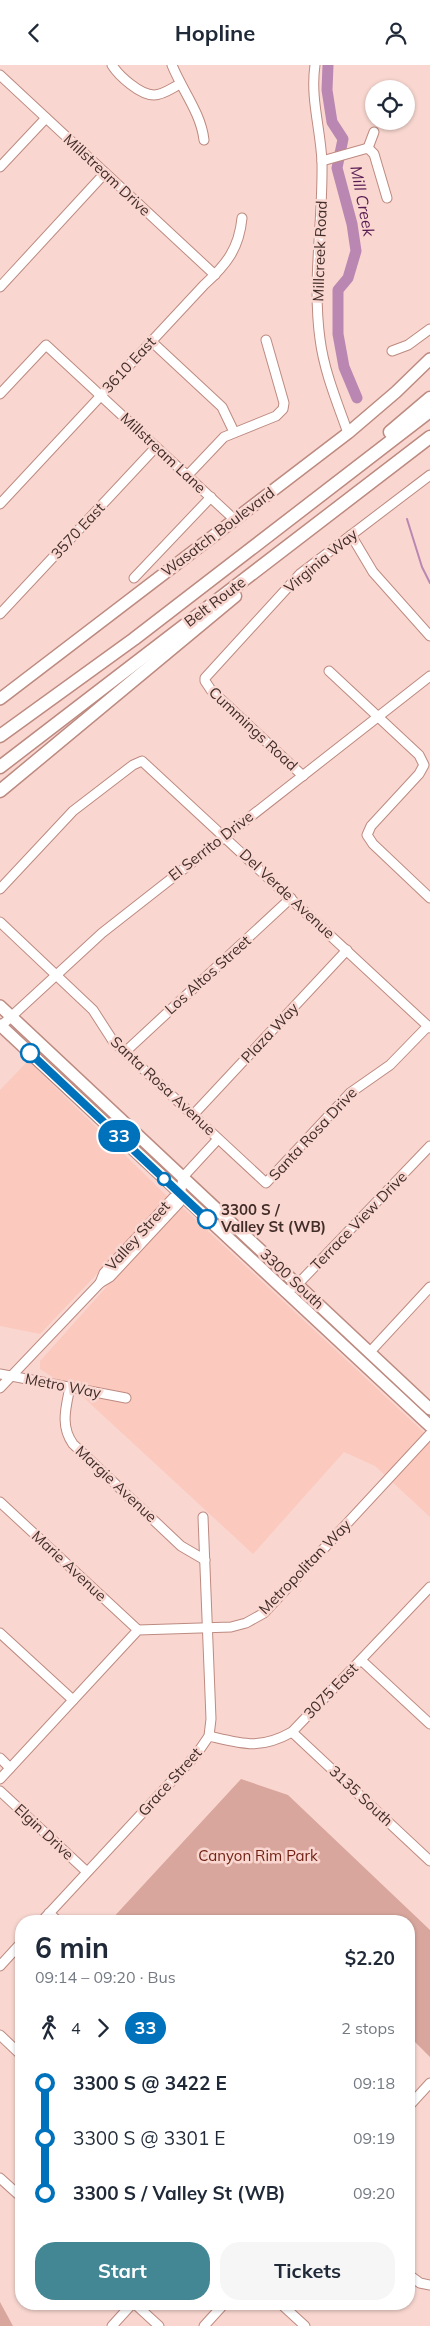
<!DOCTYPE html>
<html lang="en">
<head>
<meta charset="utf-8">
<style>
  body { margin:0; font-family:Mulish,sans-serif; background:#f6f6f7; color:#1f2937; height:100vh; display:flex; flex-direction:column; font-size:19px; white-space:nowrap }
  * { box-sizing:border-box; margin:0 }
  p { font-size:16px; color:#747a83 }
  .icon { flex:none; width:28px; height:28px; fill:none; stroke:currentColor; stroke-width:2; stroke-linecap:round; stroke-linejoin:round }
  .map { position:relative; flex:1; overflow:hidden }
  .drawer { position:absolute; left:15px; top:1850px; width:400px; height:395px; display:flex; flex-direction:column; background:#fff; border-radius:20px; box-shadow:0 1px 4px #0004 }
  .drawer>* { flex:none }
  .badge { padding:0 10px; border-radius:16px; font-size:18px; line-height:32px }
  .controls { position:absolute; left:365px; top:15px; display:grid; gap:10px }
  .controls a { display:grid; place-items:center; width:50px; height:50px; border-radius:50%; background:#fff; box-shadow:0 1px 4px #0004; font-size:25px }
  .map>.badge { position:absolute; translate:-50% -50%; box-shadow:0 0 0 2px #fff }
  .legs { display:flex; align-items:center; gap:8px; height:55px; padding:0 20px; font-size:16px }
  .legs p { margin-inline-start:auto }
  .summary { display:flex; align-items:center; justify-content:space-between; height:85px; padding:0 20px }
  h1 { font-size:28px; font-weight:700; line-height:38px }
  .primary-button { display:flex; gap:10px; margin-top:auto; padding:10px 20px }
  .primary-button a { flex:1; height:58px; border-radius:20px; background:#438795; color:#fff; font-size:20px; font-weight:700; line-height:58px; text-align:center }
  .primary-button a+a { background:#f6f6f7; color:#1f2937 }
  ul { padding:0 20px; list-style:none }
  li { display:flex; align-items:center; gap:18px; height:55px; font-size:19px }
  li i { display:grid; place-items:center; width:8px; height:100%; margin:0 6px; background:currentColor }
  li i::after { content:''; width:12px; height:12px; margin:-6px; border:4px solid; border-radius:50%; background:#fff }
  li p { margin-inline-start:auto }
  li:first-child i { background:linear-gradient(#0000 50%,currentColor 0) }
  li:last-child i { background:linear-gradient(currentColor 50%,#0000 0) }
  header { display:flex; justify-content:space-between; align-items:center; height:65px; padding:0 20px; background:#fff; font-size:22px; font-weight:700 }
  .map>svg:first-child { display:block }
</style>
</head>
<body>
<header><svg class="icon" aria-label="back" viewBox="0 0 24 24"><path d="M15 5l-7 7 7 7"/></svg>Hopline<svg class="icon" aria-label="person" viewBox="0 0 24 24"><circle cx="12" cy="8" r="4"/><path d="M4 21q1-7 8-7t8 7"/></svg></header>
<div class="map">
<svg width="430" height="2261" viewBox="0 0 430 2261">
  <rect width="100%" height="100%" fill="#f9d7d0"/>
  <g fill="#fbc9be">
    <path d="M 28,996 L 169,1133 L 40,1269 L 0,1261 L 0,1025 Z"/>
    <path d="M 180,1140 L 430,1373 L 430,1452 L 375,1401 L 344,1387 L 253,1489 L 84,1333 L 40,1304 L 40,1296 Z"/>
  </g>
  <g fill="#d8a69c">
    <path d="M 241,1714 L 288,1730 L 430,1865 L 430,1992 L 409,1971 L 409,1856 L 110,1856 Z"/>
    <path d="M 0,2237 L 13,2261 L 0,2261 Z"/>
  </g>
  <g fill="none" stroke-linecap="round" stroke-linejoin="round">
    <path stroke="#ba87b2" stroke-width="2" d="M 407,454 L 422,502 L 430,518"/>
    <path stroke="#ba87b2" stroke-width="11" d="M 328,0 L 327,25 L 332,57 L 343,74 L 337,103 L 352,159 L 356,186 L 348,213 L 338,225 L 338,269 L 344,302 L 357,333"/>
    <defs>
      <g id="minor">
        <path d="M 112,0 C 119,11 140,30 154,30 C 163,30 172,23 180,19"/>
        <path d="M 172,0 C 182,25 201,48 204,75"/>
        <path d="M 315,0 C 310,34 321,65 322,98 C 323,157 312,216 320,274 C 324,306 337,337 348,368"/>
        <path d="M 0,10 L 215,210"/>
        <path d="M 368,83 L 374,67"/>
        <path d="M 322,96 L 368,83 L 374,89 L 387,133"/>
        <path d="M 0,102 L 46,53"/>
        <path d="M 0,222 L 105,108"/>
        <path d="M 151,276 L 222,342 L 234,367"/>
        <path d="M 392,286 L 408,280 L 430,264"/>
        <path d="M 0,329 L 46,280 L 235,455"/>
        <path d="M 187,411 L 224,372 L 276,351 L 283,344 L 284,338 L 266,275"/>
        <path d="M 0,439 L 204,220 C 226,200 239,184 242,153"/>
        <path d="M 351,470 L 373,507 L 430,571"/>
        <path d="M 134,513 L 211,432"/>
        <path d="M 0,549 L 156,382"/>
        <path d="M 329,606 L 419,690 L 424,700 L 419,709 L 371,761 L 367,770 L 373,779 L 430,833"/>
        <path d="M 303,711 L 211,625 L 205,616 L 205,613 L 300,509 L 430,410"/>
        <path d="M 0,824 L 73,746 L 133,700 L 142,696 L 430,963"/>
        <path d="M 0,857 L 93,945 L 113,976 L 266,1118 L 350,1028 L 390,1000 L 428,961"/>
        <path d="M 1,961 L 102,868 L 430,611"/>
        <path d="M 125,987 L 291,833"/>
        <path d="M 193,1050 L 347,885"/>
        <path d="M 100,1218 L 104,1208 L 173,1133 L 181,1130"/>
        <path d="M 285,1227 L 297,1220 L 430,1081"/>
        <path d="M 369,1288 L 430,1222"/>
        <path d="M 0,1309 L 126,1333"/>
        <path d="M 70,1322 C 66,1342 60,1361 73,1379 L 181,1481 L 205,1495"/>
        <path d="M 0,1323 L 100,1218 L 110,1212 L 179,1138 L 183,1112 L 218,1074"/>
        <path d="M 0,1437 L 138,1565"/>
        <path d="M 0,1568 L 73,1635"/>
        <path d="M 361,1595 L 430,1659"/>
        <path d="M 292,1667 L 430,1796"/>
        <path d="M 209,1671 C 243,1679 260,1685 292,1667 L 430,1522"/>
        <path d="M 0,1693 L 10,1703"/>
        <path d="M 0,1714 L 138,1565 L 231,1562 L 246,1558 L 264,1548 L 430,1369"/>
        <path d="M 0,1726 L 87,1807"/>
        <path d="M 49,1848 L 58,1856"/>
        <path d="M 42,1856 L 196,1690 L 209,1671 L 211,1654 L 203,1452"/>
        <path d="M 0,1901 L 21,1878"/>
        <path d="M 0,1970 L 21,1990"/>
        <path d="M 409,2041 L 430,2018"/>
        <path d="M 0,2113 L 21,2132"/>
        <path d="M 409,2210 L 420,2218 L 430,2220"/>
        <path d="M 135,2239 L 159,2261"/>
        <path d="M 281,2239 L 305,2261"/>
        <path d="M 112,2261 L 132,2239"/>
        <path d="M 204,2261 L 224,2239"/>
      </g>
      <g id="major">
        <path d="M 0,634 L 348,368 L 396,327 L 430,294"/>
        <path d="M 0,941 L 430,1344"/>
        <path d="M 0,960 L 430,1361"/>
      </g>
      <g id="highway">
        <path d="M 390,367 L 430,333"/>
        <path d="M 0,671 L 134,574 L 430,346"/>
        <path d="M 0,702 L 430,372"/>
        <path d="M 0,726 L 235,531"/>
      </g>
    </defs>
    <use href="#minor" stroke="#bd8a80" stroke-width="11"/>
    <use href="#major" stroke="#bd8a80" stroke-width="14"/>
    <use href="#highway" stroke="#bd8a80" stroke-width="15"/>
    <use href="#minor" stroke="#fff" stroke-width="9"/>
    <use href="#major" stroke="#fff" stroke-width="11"/>
    <use href="#highway" stroke="#fff" stroke-width="12"/>
  </g>
  <g fill="none" stroke-linecap="round" stroke-linejoin="round">
    <defs>
      <path id="line-1" d="M 30,988 L 207,1154"/>
    </defs>
    <use href="#line-1" stroke="#fff" stroke-width="11"/>
    <use href="#line-1" stroke="#0072bc" stroke-width="8"/>
  </g>
  <g fill="#fff" stroke="#0072bc" stroke-width="2.5">
    <circle cx="30" cy="988" r="9"/>
    <circle cx="164" cy="1114" r="6"/>
    <circle cx="207" cy="1154" r="9"/>
  </g>
  <g text-anchor="middle" stroke-width="5" stroke-linejoin="round" paint-order="stroke">
    <g font-size="15" fill="#422d29" stroke="#f9d7d0">
      <text transform="translate(107 110) rotate(43)" y="5">Millstream Drive</text>
      <text transform="translate(320 186) rotate(-88)" y="5">Millcreek Road</text>
      <text transform="translate(129 300) rotate(-47)" y="5">3610 East</text>
      <text transform="translate(163 388) rotate(43)" y="5">Millstream Lane</text>
      <text transform="translate(78 466) rotate(-47)" y="5">3570 East</text>
      <text transform="translate(218 467) rotate(-37)" y="5">Wasatch Boulevard</text>
      <text transform="translate(321 496) rotate(-40)" y="5">Virginia Way</text>
      <text transform="translate(215 537) rotate(-37)" y="5">Belt Route</text>
      <text transform="translate(253 664) rotate(43)" y="5">Cummings Road</text>
      <text transform="translate(211 781) rotate(-38)" y="5">El Serrito Drive</text>
      <text transform="translate(287 829) rotate(43)" y="5">Del Verde Avenue</text>
      <text transform="translate(208 910) rotate(-42)" y="5">Los Altos Street</text>
      <text transform="translate(270 968) rotate(-47)" y="5">Plaza Way</text>
      <text transform="translate(163 1021) rotate(43)" y="5">Santa Rosa Avenue</text>
      <text transform="translate(313 1069) rotate(-47)" y="5">Santa Rosa Drive</text>
      <text transform="translate(359 1156) rotate(-46)" y="5">Terrace View Drive</text>
      <text transform="translate(138 1171) rotate(-48)" y="5">Valley Street</text>
      <text transform="translate(292 1214) rotate(43)" y="5">3300 South</text>
      <text transform="translate(63 1321) rotate(11)" y="5">Metro Way</text>
      <text transform="translate(116 1419) rotate(43)" y="5">Margie Avenue</text>
      <text transform="translate(69 1501) rotate(43)" y="5">Marie Avenue</text>
      <text transform="translate(305 1502) rotate(-46)" y="5">Metropolitan Way</text>
      <text transform="translate(331 1626) rotate(-46)" y="5">3075 East</text>
      <text transform="translate(170 1717) rotate(-48)" y="5">Grace Street</text>
      <text transform="translate(361 1731) rotate(43)" y="5">3135 South</text>
      <text transform="translate(44 1767) rotate(43)" y="5">Elgin Drive</text>
    </g>
    <g font-size="15" font-weight="bold" fill="#422d29" stroke="#f9d7d0" text-anchor="start">
      <text x="221" y="1150">3300 S /<tspan x="221" dy="17">Valley St (WB)</tspan></text>
    </g>
    <g font-size="15" fill="#6f1f11" stroke="#f9d7d0">
      <text x="258" y="1796">Canyon Rim Park</text>
    </g>
    <g font-size="16" font-style="italic" fill="#581a52" stroke="#f9d7d0">
      <text transform="translate(363 136) rotate(79)" y="6">Mill Creek</text>
    </g>
  </g>
</svg>
<div class="controls">
<a><svg class="icon" aria-label="locate" viewBox="0 0 24 24"><circle cx="12" cy="12" r="6"/><path d="M12 2v4M12 18v4M2 12h4M18 12h4"/></svg></a>
</div>
<b class="badge" style="left:119px;top:1071px;background:#0072bc;color:#fff">33</b>
<section class="drawer">
<div class="summary"><div><h1>6 min</h1><p>09:14 – 09:20 · Bus</p></div><b>$2.20</b></div>
<div class="legs"><svg class="icon" aria-label="walk" viewBox="0 0 24 24"><circle cx="13" cy="4" r="2"/><path d="M13 8l-2 6 4 7M11 14l-3 7M7 12l3-4h3l4 4"/></svg>4<svg class="icon" aria-label="forward" viewBox="0 0 24 24"><path d="M9 5l7 7-7 7"/></svg><b class="badge" style="background:#0072bc;color:#fff">33</b><p>2 stops</p></div>
<ul>
<li><i style="color:#0072bc"></i><b>3300 S @ 3422 E</b><p>09:18</p></li>
<li><i style="color:#0072bc"></i><span>3300 S @ 3301 E</span><p>09:19</p></li>
<li><i style="color:#0072bc"></i><b>3300 S / Valley St (WB)</b><p>09:20</p></li>
</ul>
<div class="primary-button"><a>Start</a><a>Tickets</a></div>
</section>
</div>
</body>
</html>
